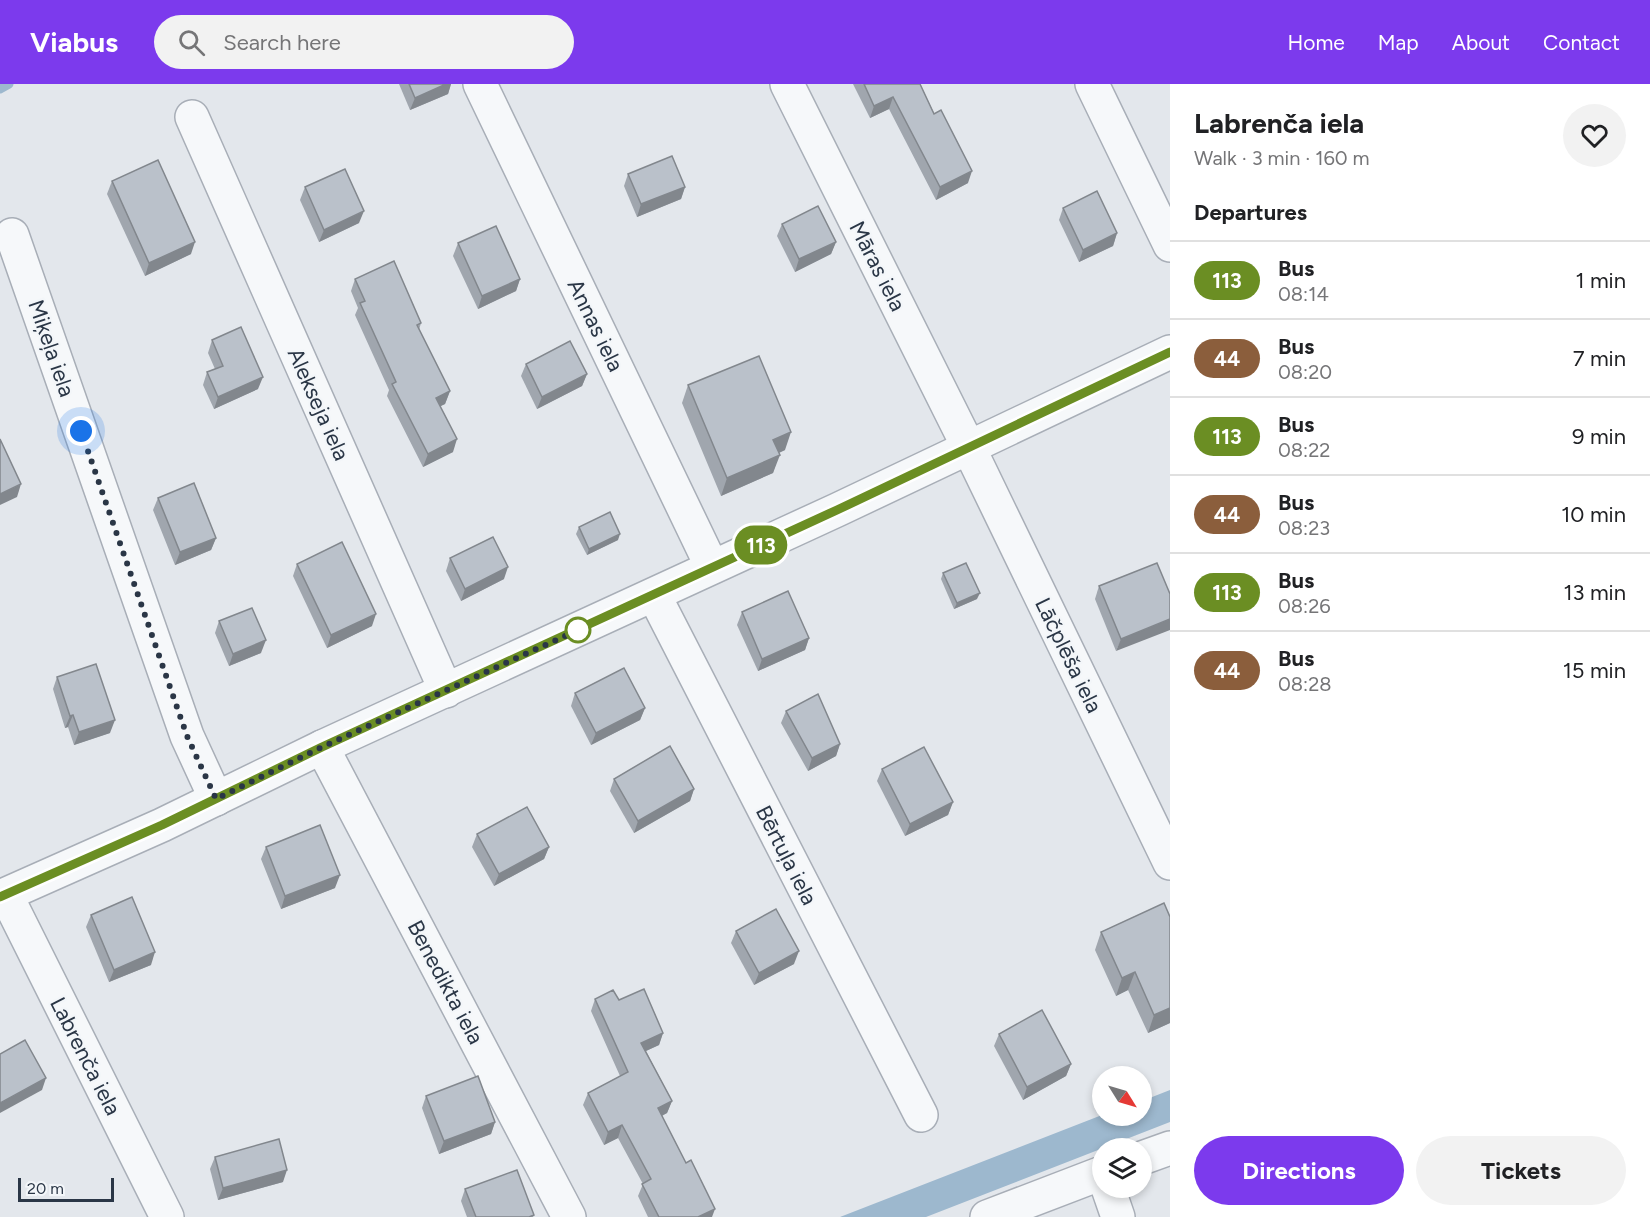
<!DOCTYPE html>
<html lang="en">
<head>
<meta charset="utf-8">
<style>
  body { margin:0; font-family:Figtree,sans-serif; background:#f2f2f2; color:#202124; height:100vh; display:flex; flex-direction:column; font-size:22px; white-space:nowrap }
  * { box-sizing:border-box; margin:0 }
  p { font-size:20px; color:#757577 }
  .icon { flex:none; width:33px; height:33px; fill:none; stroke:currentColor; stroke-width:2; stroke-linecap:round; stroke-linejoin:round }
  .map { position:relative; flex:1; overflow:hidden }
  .panel { display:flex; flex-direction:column; background:#fff; width:480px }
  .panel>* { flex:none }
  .badge { padding:0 12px; border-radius:20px; font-size:21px; line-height:39px }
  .needle { width:39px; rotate:127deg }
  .tools { position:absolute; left:1092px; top:982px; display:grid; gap:12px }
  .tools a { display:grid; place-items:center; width:60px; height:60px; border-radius:50%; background:#fff; box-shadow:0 3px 9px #0003; font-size:30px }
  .scale { position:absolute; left:18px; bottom:15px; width:96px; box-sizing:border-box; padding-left:6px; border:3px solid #2a3646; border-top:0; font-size:16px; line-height:21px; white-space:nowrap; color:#2a3646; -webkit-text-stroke:4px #f3f6f9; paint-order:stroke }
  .you { position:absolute; width:30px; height:30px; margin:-15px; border:4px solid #fff; border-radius:50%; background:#1a73e8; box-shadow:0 0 0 9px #1a73e833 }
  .map>.badge { position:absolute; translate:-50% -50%; box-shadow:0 0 0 3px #fff }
  h2 { padding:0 24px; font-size:22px; line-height:54px }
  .round { display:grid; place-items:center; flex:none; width:63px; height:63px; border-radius:32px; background:#f2f2f2 }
  .headline { display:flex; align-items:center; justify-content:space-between; height:102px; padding:0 24px }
  h1 { font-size:28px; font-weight:700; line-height:45px }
  .action { display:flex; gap:12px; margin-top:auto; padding:12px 24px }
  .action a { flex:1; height:69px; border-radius:36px; background:#7c3aed; color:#fff; font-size:24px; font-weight:700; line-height:69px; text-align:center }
  .action a+a { background:#f2f2f2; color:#202124 }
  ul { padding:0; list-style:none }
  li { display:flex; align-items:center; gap:18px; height:78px; padding:0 24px; border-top:2px solid #e0e0e0 }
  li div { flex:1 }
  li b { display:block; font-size:22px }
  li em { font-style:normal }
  li .badge { min-width:66px; font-weight:700; text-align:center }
  header { display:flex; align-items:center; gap:36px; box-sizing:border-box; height:84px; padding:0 30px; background:#7c3aed; color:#fff }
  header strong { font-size:28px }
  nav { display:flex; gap:33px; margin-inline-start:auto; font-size:21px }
  .search { width:420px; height:54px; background:#f2f2f2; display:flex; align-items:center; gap:15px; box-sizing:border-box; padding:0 21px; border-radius:33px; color:#757577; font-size:22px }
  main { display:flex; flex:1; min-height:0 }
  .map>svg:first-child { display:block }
</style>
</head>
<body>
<header>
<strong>Viabus</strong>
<div class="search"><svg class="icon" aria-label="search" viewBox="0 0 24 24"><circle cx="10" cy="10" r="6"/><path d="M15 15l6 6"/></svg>Search here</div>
<nav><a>Home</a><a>Map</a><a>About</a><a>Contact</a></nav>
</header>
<main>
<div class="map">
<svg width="1170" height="1133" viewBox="0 0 1170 1133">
  <rect width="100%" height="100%" fill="#e3e7ec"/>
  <path fill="#9db8ce" d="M 1170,1006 L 1170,1038 L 926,1133 L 840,1133 L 1102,1031 L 1142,1032 L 1142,1017 Z"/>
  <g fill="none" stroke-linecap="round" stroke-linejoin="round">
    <path stroke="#9db8ce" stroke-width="9" d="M 0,5 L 9,0"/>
    <defs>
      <g id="minor">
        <path d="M 480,0 L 712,483"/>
        <path d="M 787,0 L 969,364 L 1170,779"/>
        <path d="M 1092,0 L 1170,161"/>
        <path d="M 192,33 L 446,607"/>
        <path d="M 12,151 L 187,652 L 216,715"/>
        <path d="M 654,511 L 921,1031"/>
        <path d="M 322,663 L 569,1133"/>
        <path d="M 6,811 L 167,1133"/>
        <path d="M 0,813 L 162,741 L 322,663 L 837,426 L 1170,268"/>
        <path d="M 1142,1074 L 1170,1064"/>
        <path d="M 1108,1104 L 1118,1133"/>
        <path d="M 987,1133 L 1102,1089"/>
      </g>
    </defs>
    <use href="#minor" stroke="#a8aeb7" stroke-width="36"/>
    <use href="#minor" stroke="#f6f8fa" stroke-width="33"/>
  </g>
  <g fill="#a0a6ae">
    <path d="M 399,0 L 451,0 L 448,10 L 410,26 Z"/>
    <path d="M 853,0 L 920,0 L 968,99 L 936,116 L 889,25 L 870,34 Z"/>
    <path d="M 628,90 L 685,103 L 681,115 L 637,133 L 624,102 Z"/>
    <path d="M 112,97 L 191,170 L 145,192 L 107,110 Z"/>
    <path d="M 305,103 L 359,139 L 319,158 L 300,116 Z"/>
    <path d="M 1063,124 L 1117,149 L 1113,162 L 1079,178 L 1059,136 Z"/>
    <path d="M 782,140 L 836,158 L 831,170 L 795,188 L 777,152 Z"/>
    <path d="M 458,159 L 520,195 L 516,207 L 478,225 L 453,172 Z"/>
    <path d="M 355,195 L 421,239 L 419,246 L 450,307 L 445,320 L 440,322 L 453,368 L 423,383 L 387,312 L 389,306 L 355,231 L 358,224 L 351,207 Z"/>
    <path d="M 212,256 L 258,305 L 214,325 L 203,301 L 207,288 L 215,285 L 208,269 Z"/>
    <path d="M 526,280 L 587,290 L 582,302 L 537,325 L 521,292 Z"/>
    <path d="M 688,301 L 785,366 L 779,369 L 773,389 L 721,412 L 682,319 Z"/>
    <path d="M 158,414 L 216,454 L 211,466 L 175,481 L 153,426 Z"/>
    <path d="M 579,443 L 618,456 L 587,471 L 576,450 Z"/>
    <path d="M 450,474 L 504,495 L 461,517 L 446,487 Z"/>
    <path d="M 1157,479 L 1116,567 L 1095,515 L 1099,502 Z"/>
    <path d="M 297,480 L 372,542 L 327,564 L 293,492 Z"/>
    <path d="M 943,489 L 977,515 L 954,525 L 941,495 Z"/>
    <path d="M 742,528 L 809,554 L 805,566 L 758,587 L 737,541 Z"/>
    <path d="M 219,537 L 261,569 L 229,582 L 215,549 Z"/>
    <path d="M 57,593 L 110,649 L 74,661 L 68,643 L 65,644 L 53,605 Z"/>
    <path d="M 575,609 L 645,624 L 640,636 L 591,661 L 571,622 Z"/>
    <path d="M 786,627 L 840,660 L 836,672 L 808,687 L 781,639 Z"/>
    <path d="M 882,685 L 953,718 L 948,731 L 905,752 L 877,697 Z"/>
    <path d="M 614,695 L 694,705 L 690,717 L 634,749 L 610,707 Z"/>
    <path d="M 477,750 L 549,763 L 544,775 L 494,802 L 472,763 Z"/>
    <path d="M 266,763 L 335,804 L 281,825 L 261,775 Z"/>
    <path d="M 1164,819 L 1170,939 L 1148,949 L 1128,906 L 1116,912 L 1095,866 L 1101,848 Z"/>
    <path d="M 91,831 L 151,881 L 109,898 L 86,843 Z"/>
    <path d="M 736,847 L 794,880 L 754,901 L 731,859 Z"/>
    <path d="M 595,915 L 619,916 L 663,949 L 659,961 L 646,967 L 672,1017 L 667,1029 L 662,1032 L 712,1133 L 648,1133 L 638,1112 L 643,1100 L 618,1054 L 604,1061 L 583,1021 L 588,1009 L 620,992 L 591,927 Z"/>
    <path d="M 999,950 L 1071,980 L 1066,992 L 1023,1016 L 994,962 Z"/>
    <path d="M 426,1012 L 495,1038 L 491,1050 L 439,1070 L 422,1024 Z"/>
    <path d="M 215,1073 L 283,1098 L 218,1116 L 210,1085 Z"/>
    <path d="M 465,1105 L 534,1131 L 533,1133 L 467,1133 L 461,1117 Z"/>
  </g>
  <g fill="#82878d">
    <path d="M 446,0 L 451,0 L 448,10 L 410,26 L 415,14 Z"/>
    <path d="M 893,13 L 889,25 L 870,34 L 874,22 Z"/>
    <path d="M 972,87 L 968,99 L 936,116 L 940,103 Z"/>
    <path d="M 685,103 L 681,115 L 637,133 L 641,120 Z"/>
    <path d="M 364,127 L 359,139 L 319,158 L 324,146 Z"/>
    <path d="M 1117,149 L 1113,162 L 1079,178 L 1083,166 Z"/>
    <path d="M 195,158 L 191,170 L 145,192 L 149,179 Z"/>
    <path d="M 836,158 L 831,170 L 795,188 L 799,175 Z"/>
    <path d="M 520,195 L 516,207 L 478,225 L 482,212 Z"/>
    <path d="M 587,290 L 582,302 L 537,325 L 542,313 Z"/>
    <path d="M 263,293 L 258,305 L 214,325 L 218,313 Z"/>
    <path d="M 450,307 L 445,320 L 431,327 L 436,314 Z"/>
    <path d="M 791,348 L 785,366 L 767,374 L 773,356 Z"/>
    <path d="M 457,355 L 453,368 L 423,383 L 428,370 Z"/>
    <path d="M 780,371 L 773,389 L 721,412 L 727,394 Z"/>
    <path d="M 21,400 L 17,413 L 0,421 L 0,410 Z"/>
    <path d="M 620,450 L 618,456 L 587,471 L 589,465 Z"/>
    <path d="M 216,454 L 211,466 L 175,481 L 180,468 Z"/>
    <path d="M 508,483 L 504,495 L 461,517 L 465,505 Z"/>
    <path d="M 980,509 L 977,515 L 954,525 L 957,519 Z"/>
    <path d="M 376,530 L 372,542 L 327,564 L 331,551 Z"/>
    <path d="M 1170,535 L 1170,546 L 1116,567 L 1121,555 Z"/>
    <path d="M 809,554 L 805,566 L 758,587 L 762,575 Z"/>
    <path d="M 266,556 L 261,569 L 229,582 L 233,570 Z"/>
    <path d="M 645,624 L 640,636 L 591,661 L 596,649 Z"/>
    <path d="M 73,631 L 68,643 L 65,644 L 70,632 Z"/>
    <path d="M 115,636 L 110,649 L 74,661 L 79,648 Z"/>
    <path d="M 840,660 L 836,672 L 808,687 L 812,674 Z"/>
    <path d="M 694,705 L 690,717 L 634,749 L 638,737 Z"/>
    <path d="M 953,718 L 948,731 L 905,752 L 910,740 Z"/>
    <path d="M 549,763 L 544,775 L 494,802 L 499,790 Z"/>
    <path d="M 340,791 L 335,804 L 281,825 L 285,812 Z"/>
    <path d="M 799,867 L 794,880 L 754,901 L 759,889 Z"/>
    <path d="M 155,868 L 151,881 L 109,898 L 114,886 Z"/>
    <path d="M 1135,888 L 1128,906 L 1116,912 L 1122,894 Z"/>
    <path d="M 1170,924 L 1170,939 L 1148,949 L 1154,931 Z"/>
    <path d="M 663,949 L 659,961 L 637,971 L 641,959 Z"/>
    <path d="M 1071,980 L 1066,992 L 1023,1016 L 1027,1003 Z"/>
    <path d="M 46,994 L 42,1006 L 0,1029 L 0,1019 Z"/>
    <path d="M 672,1017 L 667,1029 L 653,1036 L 658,1024 Z"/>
    <path d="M 495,1038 L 491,1050 L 439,1070 L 444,1057 Z"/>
    <path d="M 622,1041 L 618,1054 L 604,1061 L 608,1048 Z"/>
    <path d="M 287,1086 L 283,1098 L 218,1116 L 223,1104 Z"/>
    <path d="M 715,1125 L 712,1133 L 698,1133 Z"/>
  </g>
  <g fill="#bac1ca" stroke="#82878d" stroke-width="1.5">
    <path d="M 409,0 L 446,0 L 415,14 Z"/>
    <path d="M 864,0 L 920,0 L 934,30 L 941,26 L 972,87 L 940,103 L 893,13 L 874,22 Z"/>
    <path d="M 672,72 L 685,103 L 641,120 L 628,90 Z"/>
    <path d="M 158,76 L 195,158 L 149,179 L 112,97 Z"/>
    <path d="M 345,85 L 364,127 L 324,146 L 305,103 Z"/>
    <path d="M 1097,107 L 1117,149 L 1083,166 L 1063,124 Z"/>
    <path d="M 818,122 L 836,158 L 799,175 L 782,140 Z"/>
    <path d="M 496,142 L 520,195 L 482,212 L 458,159 Z"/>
    <path d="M 394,177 L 421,239 L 417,241 L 450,307 L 436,314 L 457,355 L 428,370 L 392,300 L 396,298 L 360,219 L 365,217 L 355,195 Z"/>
    <path d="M 241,243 L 263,293 L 218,313 L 207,288 L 223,282 L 212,256 Z"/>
    <path d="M 570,257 L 587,290 L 542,313 L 526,280 Z"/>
    <path d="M 759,272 L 791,348 L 773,356 L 780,371 L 727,394 L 688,301 Z"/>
    <path d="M 0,355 L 21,400 L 0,410 Z"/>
    <path d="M 194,399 L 216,454 L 180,468 L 158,414 Z"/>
    <path d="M 610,428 L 620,450 L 589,465 L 579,443 Z"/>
    <path d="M 493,453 L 508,483 L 465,505 L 450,474 Z"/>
    <path d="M 342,458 L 376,530 L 331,551 L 297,480 Z"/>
    <path d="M 966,479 L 980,509 L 957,519 L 943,489 Z"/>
    <path d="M 1157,479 L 1170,510 L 1170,535 L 1121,555 L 1099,502 Z"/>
    <path d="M 788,507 L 809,554 L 762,575 L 742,528 Z"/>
    <path d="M 252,524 L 266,556 L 233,570 L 219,537 Z"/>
    <path d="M 96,580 L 115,636 L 79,648 L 73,631 L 70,632 L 57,593 Z"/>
    <path d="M 624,584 L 645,624 L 596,649 L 575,609 Z"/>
    <path d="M 818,610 L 840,660 L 812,674 L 786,627 Z"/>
    <path d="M 670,662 L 694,705 L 638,737 L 614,695 Z"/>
    <path d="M 924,663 L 953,718 L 910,740 L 882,685 Z"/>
    <path d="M 527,723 L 549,763 L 499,790 L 477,750 Z"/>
    <path d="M 320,741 L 340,791 L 285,812 L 266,763 Z"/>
    <path d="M 132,813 L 155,868 L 114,886 L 91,831 Z"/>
    <path d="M 1164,819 L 1170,833 L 1170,924 L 1154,931 L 1135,888 L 1122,894 L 1101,848 Z"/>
    <path d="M 776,825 L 799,867 L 759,889 L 736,847 Z"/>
    <path d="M 644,905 L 663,949 L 641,959 L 672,1017 L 658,1024 L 686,1079 L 691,1076 L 715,1125 L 698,1133 L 659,1133 L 642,1100 L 651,1095 L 622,1041 L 608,1048 L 588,1009 L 628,988 L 595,915 L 613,906 L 619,916 Z"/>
    <path d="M 1042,926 L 1071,980 L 1027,1003 L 999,950 Z"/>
    <path d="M 25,956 L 46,994 L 0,1019 L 0,970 Z"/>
    <path d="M 478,992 L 495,1038 L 444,1057 L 426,1012 Z"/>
    <path d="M 279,1055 L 287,1086 L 223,1104 L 215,1073 Z"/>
    <path d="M 517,1086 L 534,1131 L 529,1133 L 476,1133 L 465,1105 Z"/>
  </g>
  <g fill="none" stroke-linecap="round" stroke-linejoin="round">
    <defs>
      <path id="line" d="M 0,813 L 162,741 L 322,663 L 837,426 L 1170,268"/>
    </defs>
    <use href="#line" stroke="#fff" stroke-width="14"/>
    <use href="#line" stroke="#6b8e23" stroke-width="9"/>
    <path stroke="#2a3646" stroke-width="6" stroke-dasharray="0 10.8" d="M 81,347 L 187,652 L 216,715 L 322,663 L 578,546"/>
  </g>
  <circle fill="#fff" stroke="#6b8e23" stroke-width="3" cx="578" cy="546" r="12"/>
  <g text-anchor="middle" stroke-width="4.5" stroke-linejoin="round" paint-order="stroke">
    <g font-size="22" fill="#2a3646" stroke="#f3f6f9">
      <text transform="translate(878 182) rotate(63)" y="8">Māras iela</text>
      <text transform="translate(596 241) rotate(64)" y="8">Annas iela</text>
      <text transform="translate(52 264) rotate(71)" y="8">Miķeļa iela</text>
      <text transform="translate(319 320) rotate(66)" y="8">Alekseja iela</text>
      <text transform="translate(1069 571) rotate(64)" y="8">Lāčplēša iela</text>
      <text transform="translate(787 771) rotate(63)" y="8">Bērtuļa iela</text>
      <text transform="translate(446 898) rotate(62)" y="8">Benedikta iela</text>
      <text transform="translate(86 972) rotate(63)" y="8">Labrenča iela</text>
    </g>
  </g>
</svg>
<div class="tools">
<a><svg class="needle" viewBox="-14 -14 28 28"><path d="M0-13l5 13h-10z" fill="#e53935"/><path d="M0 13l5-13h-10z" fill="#757577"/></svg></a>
<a><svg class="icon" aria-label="layers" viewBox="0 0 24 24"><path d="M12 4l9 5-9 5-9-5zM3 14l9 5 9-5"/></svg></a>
</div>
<div class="scale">20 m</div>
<div class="you" style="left:81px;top:347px"></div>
<b class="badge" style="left:761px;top:461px;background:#6b8e23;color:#fff">113</b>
</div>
<section class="panel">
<div class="headline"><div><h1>Labrenča iela</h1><p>Walk · 3 min · 160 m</p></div><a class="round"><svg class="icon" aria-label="heart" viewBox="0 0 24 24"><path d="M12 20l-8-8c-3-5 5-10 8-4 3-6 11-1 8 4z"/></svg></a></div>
<h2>Departures</h2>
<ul>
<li><span class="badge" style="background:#6b8e23;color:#fff">113</span><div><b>Bus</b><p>08:14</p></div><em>1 min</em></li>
<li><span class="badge" style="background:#8b5e3c;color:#fff">44</span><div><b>Bus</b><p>08:20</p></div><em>7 min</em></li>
<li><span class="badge" style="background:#6b8e23;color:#fff">113</span><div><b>Bus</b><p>08:22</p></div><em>9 min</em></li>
<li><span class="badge" style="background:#8b5e3c;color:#fff">44</span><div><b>Bus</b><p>08:23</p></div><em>10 min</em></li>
<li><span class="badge" style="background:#6b8e23;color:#fff">113</span><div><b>Bus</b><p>08:26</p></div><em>13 min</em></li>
<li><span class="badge" style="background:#8b5e3c;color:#fff">44</span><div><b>Bus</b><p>08:28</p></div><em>15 min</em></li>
</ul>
<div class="action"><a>Directions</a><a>Tickets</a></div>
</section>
</main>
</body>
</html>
